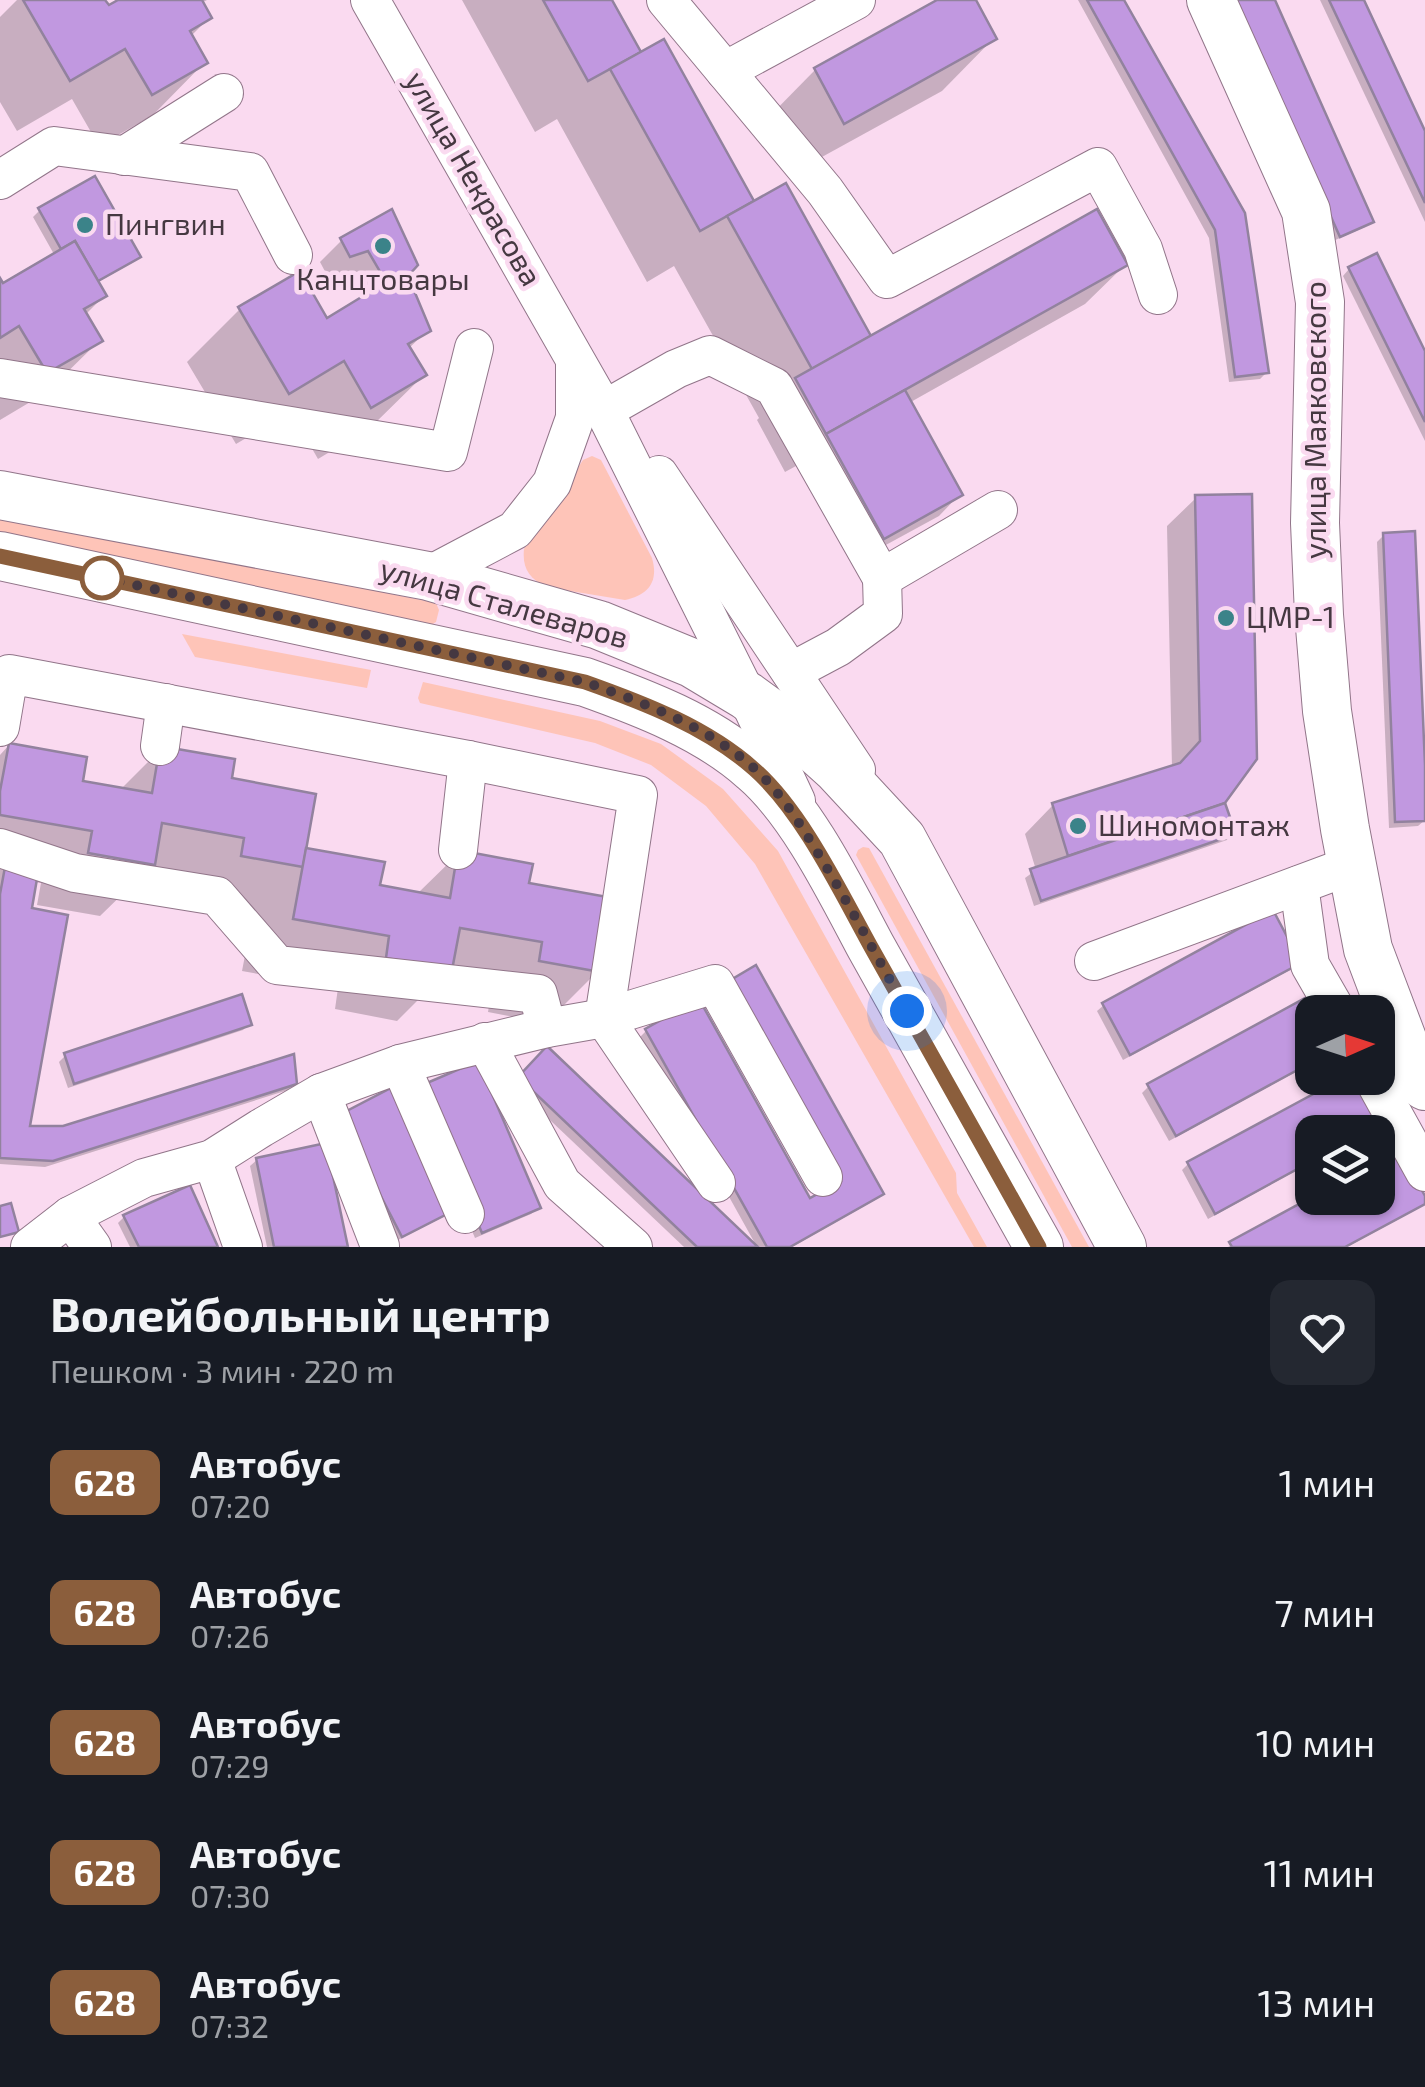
<!DOCTYPE html>
<html lang="ru">
<head>
<meta charset="utf-8">
<style>
  body { margin:0; font-family:"Exo 2",sans-serif; background:#242831; color:#f1f3f6; height:100vh; display:flex; flex-direction:column; font-size:38px; white-space:nowrap }
  * { box-sizing:border-box; margin:0 }
  p { font-size:32px; color:#9ea1a6 }
  .icon { flex:none; width:55px; height:55px; fill:none; stroke:currentColor; stroke-width:2; stroke-linecap:round; stroke-linejoin:round }
  .map { position:relative; height:1247px; overflow:hidden }
  .sheet { display:flex; flex-direction:column; background:#171b24; flex:1 }
  .sheet>* { flex:none }
  .badge { padding:0 20px; border-radius:15px; font-size:35px; line-height:65px }
  .needle { width:65px; rotate:87deg }
  .buttons { position:absolute; left:1295px; top:995px; display:grid; gap:20px }
  .buttons a { display:grid; place-items:center; width:100px; height:100px; border-radius:20px; background:#171b24; box-shadow:0 2px 8px #0004; font-size:50px }
  .you { position:absolute; width:50px; height:50px; margin:-25px; border:8px solid #fff; border-radius:50%; background:#1a73e8; box-shadow:0 0 0 15px #1a73e833 }
  .map>.badge { position:absolute; translate:-50% -50%; box-shadow:0 0 0 5px #fff }
  .round { display:grid; place-items:center; flex:none; width:105px; height:105px; border-radius:20px; background:#242831 }
  .head { display:flex; align-items:center; justify-content:space-between; height:170px; padding:0 50px }
  h1 { font-size:48px; font-weight:700; line-height:75px }
  ul { padding:0; list-style:none }
  li { display:flex; align-items:center; gap:30px; height:130px; padding:0 50px }
  li div { flex:1 }
  li b { display:block; font-size:38px }
  li em { font-style:normal }
  li .badge { min-width:110px; font-weight:700; text-align:center }
  .map>svg:first-child { display:block }
</style>
</head>
<body>
<div class="map">
<svg width="1425" height="1247" viewBox="0 0 1425 1247">
  <rect width="100%" height="100%" fill="#fadaf0"/>
  <g fill="#fec4b8">
    <path d="M 592,456 L 601,460 L 652,558 C 659,582 648,595 625,600 L 546,587 C 529,578 522,568 524,549 L 583,460 Z"/>
    <path d="M 0,515 L 436,603 L 439,610 L 436,622 L 431,625 L 0,539 Z"/>
    <path d="M 182,634 L 371,670 L 367,688 L 195,657 Z"/>
    <path d="M 423,682 L 600,721 L 661,744 L 723,789 L 778,851 L 956,1173 L 957,1193 L 987,1247 L 974,1247 L 755,864 L 706,806 L 651,765 L 595,743 L 420,703 L 418,698 Z"/>
    <path d="M 863,847 L 869,848 L 1089,1247 L 1072,1247 L 856,855 L 858,850 Z"/>
  </g>
  <g fill="#0003">
    <path d="M 17,0 L 103,0 L 108,9 L 123,0 L 207,0 L 201,3 L 209,18 L 190,37 L 205,62 L 153,115 L 99,146 L 72,99 L 17,131 L 0,102 L 0,17 Z"/>
    <path d="M 462,0 L 609,0 L 640,55 L 753,204 L 870,339 L 1125,265 L 1085,304 L 909,403 L 960,494 L 939,516 L 862,558 L 807,460 L 785,472 L 757,420 L 759,418 L 674,266 L 647,282 L 557,119 L 535,132 Z"/>
    <path d="M 942,0 L 973,0 L 994,38 L 942,91 L 791,174 L 763,123 L 815,70 Z"/>
    <path d="M 1078,0 L 1121,0 L 1243,214 L 1267,372 L 1260,379 L 1229,382 L 1209,238 Z"/>
    <path d="M 1272,0 L 1371,221 L 1365,227 L 1333,241 Z"/>
    <path d="M 1320,0 L 1361,0 L 1425,137 L 1425,222 Z"/>
    <path d="M 40,210 L 138,256 L 131,263 L 96,283 L 104,296 L 85,315 L 100,340 L 47,392 L 0,420 L 0,283 L 2,287 L 55,256 L 33,217 Z"/>
    <path d="M 342,240 L 415,265 L 406,275 L 428,330 L 408,349 L 424,375 L 371,427 L 318,459 L 291,412 L 236,444 L 187,362 L 240,309 L 326,322 L 363,299 L 346,271 L 328,277 L 320,262 Z"/>
    <path d="M 1349,269 L 1425,356 L 1425,441 L 1343,276 Z"/>
    <path d="M 1196,498 L 1222,802 L 1233,834 L 1227,840 L 1034,906 L 1025,878 L 1036,870 L 1025,834 L 1053,805 L 1172,768 L 1167,526 Z"/>
    <path d="M 1384,535 L 1425,820 L 1418,826 L 1389,828 L 1377,542 Z"/>
    <path d="M 9,745 L 80,783 L 120,790 L 161,749 L 229,780 L 303,850 L 378,887 L 417,894 L 459,853 L 526,885 L 598,971 L 546,1023 L 488,1012 L 491,994 L 434,984 L 397,1021 L 335,1009 L 338,988 L 242,971 L 252,919 L 137,880 L 100,916 L 37,905 L 41,883 L 34,882 L 29,910 L 27,1129 L 63,1129 L 295,1084 L 288,1090 L 45,1167 L 0,1164 L 0,755 Z"/>
    <path d="M 1298,962 L 1292,969 L 1123,1060 L 1097,1011 L 1104,1005 Z"/>
    <path d="M 725,989 L 881,1194 L 875,1200 L 792,1247 L 757,1247 L 640,1037 L 646,1031 L 809,1201 L 835,1187 Z"/>
    <path d="M 1317,995 L 1327,1012 L 1312,1012 L 1312,1063 L 1169,1141 L 1142,1093 L 1149,1086 Z"/>
    <path d="M 249,1024 L 243,1030 L 68,1088 L 59,1062 L 66,1055 Z"/>
    <path d="M 547,1050 L 754,1247 L 684,1247 L 513,1085 Z"/>
    <path d="M 1348,1078 L 1359,1078 L 1383,1121 L 1367,1132 L 1312,1132 L 1312,1162 L 1208,1219 L 1182,1170 L 1188,1164 Z"/>
    <path d="M 415,1094 L 538,1208 L 531,1214 L 475,1238 Z"/>
    <path d="M 334,1124 L 451,1209 L 445,1216 L 396,1241 Z"/>
    <path d="M 1399,1153 L 1425,1201 L 1419,1208 L 1347,1247 L 1228,1247 L 1317,1198 L 1378,1198 L 1378,1164 Z"/>
    <path d="M 257,1160 L 345,1247 L 267,1247 L 250,1166 Z"/>
    <path d="M 124,1217 L 216,1247 L 130,1247 L 118,1223 Z"/>
  </g>
  <g fill="#c198e0" stroke="#92829e" stroke-width="2.5">
    <path d="M 23,0 L 105,0 L 109,5 L 118,0 L 202,0 L 212,18 L 190,31 L 208,63 L 152,95 L 125,49 L 70,81 Z"/>
    <path d="M 543,0 L 612,0 L 641,52 L 588,81 Z"/>
    <path d="M 937,0 L 976,0 L 997,39 L 844,124 L 814,68 Z"/>
    <path d="M 1087,0 L 1124,0 L 1245,213 L 1269,373 L 1235,377 L 1215,230 Z"/>
    <path d="M 1234,0 L 1275,0 L 1374,222 L 1340,237 Z"/>
    <path d="M 1329,0 L 1364,0 L 1425,131 L 1425,203 Z"/>
    <path d="M 664,39 L 754,201 L 700,231 L 610,69 Z"/>
    <path d="M 95,176 L 141,257 L 98,281 L 75,241 L 61,249 L 38,208 Z"/>
    <path d="M 786,183 L 871,336 L 812,369 L 727,216 Z"/>
    <path d="M 392,209 L 418,265 L 408,276 L 399,276 L 386,282 L 368,251 L 350,257 L 340,238 Z"/>
    <path d="M 1097,209 L 1128,265 L 826,434 L 795,378 Z"/>
    <path d="M 75,241 L 107,296 L 84,309 L 103,341 L 47,373 L 19,326 L 0,338 L 0,278 L 3,283 Z"/>
    <path d="M 1377,253 L 1425,351 L 1425,422 L 1348,267 Z"/>
    <path d="M 300,271 L 327,318 L 386,282 L 399,276 L 408,276 L 431,331 L 408,344 L 427,375 L 371,408 L 344,361 L 289,394 L 238,307 Z"/>
    <path d="M 905,390 L 963,495 L 884,539 L 826,434 Z"/>
    <path d="M 1252,494 L 1257,759 L 1225,803 L 1068,856 L 1052,803 L 1180,763 L 1200,741 L 1195,495 Z"/>
    <path d="M 1415,531 L 1425,765 L 1425,821 L 1395,822 L 1383,533 Z"/>
    <path d="M 9,743 L 87,757 L 83,781 L 152,793 L 160,746 L 235,759 L 232,778 L 316,794 L 303,867 L 241,856 L 244,838 L 162,823 L 155,865 L 88,853 L 92,831 L 0,815 L 0,791 Z"/>
    <path d="M 1225,803 L 1236,834 L 1041,901 L 1030,869 Z"/>
    <path d="M 306,848 L 385,862 L 380,885 L 450,898 L 458,850 L 533,864 L 529,883 L 613,898 L 600,972 L 539,961 L 542,942 L 460,928 L 452,970 L 386,958 L 389,936 L 293,919 Z"/>
    <path d="M 5,867 L 38,873 L 32,908 L 68,915 L 30,1126 L 63,1126 L 294,1054 L 297,1084 L 53,1161 L 0,1158 L 0,894 Z"/>
    <path d="M 1273,910 L 1301,963 L 1130,1055 L 1102,1003 Z"/>
    <path d="M 756,965 L 884,1194 L 790,1247 L 767,1247 L 645,1029 L 699,999 L 810,1198 L 841,1181 L 729,981 Z"/>
    <path d="M 1318,991 L 1330,1012 L 1312,1012 L 1312,1062 L 1176,1136 L 1147,1084 Z"/>
    <path d="M 242,994 L 252,1025 L 74,1084 L 64,1053 Z"/>
    <path d="M 547,1046 L 758,1247 L 697,1247 L 518,1077 Z"/>
    <path d="M 478,1061 L 541,1208 L 482,1233 L 420,1086 Z"/>
    <path d="M 1343,1078 L 1362,1078 L 1386,1122 L 1366,1132 L 1312,1132 L 1312,1161 L 1215,1214 L 1187,1162 Z"/>
    <path d="M 391,1088 L 455,1210 L 402,1237 L 339,1115 Z"/>
    <path d="M 326,1143 L 348,1247 L 274,1247 L 256,1158 Z"/>
    <path d="M 1400,1150 L 1425,1196 L 1425,1204 L 1345,1247 L 1232,1247 L 1229,1242 L 1312,1197 L 1378,1198 L 1378,1162 Z"/>
    <path d="M 190,1185 L 218,1247 L 139,1247 L 123,1215 Z"/>
    <path d="M 11,1203 L 19,1232 L 0,1237 L 0,1206 Z"/>
  </g>
  <g fill="none" stroke-linecap="round" stroke-linejoin="round">
    <defs>
      <g id="minor">
        <path d="M 370,0 L 604,410 L 747,696 L 796,801"/>
        <path d="M 666,0 L 825,191 L 887,279 L 1098,167 L 1143,249 L 1158,295"/>
        <path d="M 725,71 L 856,0"/>
        <path d="M 124,156 L 224,93"/>
        <path d="M 0,180 L 54,146 L 250,172 L 293,255"/>
        <path d="M 0,378 L 448,452 L 474,348"/>
        <path d="M 604,410 L 676,369 L 710,355 L 774,387 L 882,578 L 998,510"/>
        <path d="M 659,475 L 856,770"/>
        <path d="M 428,576 L 515,530 L 552,483 L 575,418 L 575,361"/>
        <path d="M 791,672 L 838,647 L 883,614 L 882,578"/>
        <path d="M 0,727 L 9,674 L 468,760 L 638,795 L 604,1018 L 716,1183"/>
        <path d="M 160,746 L 166,703"/>
        <path d="M 0,848 L 75,873 L 217,896 L 277,965 L 538,994 L 547,1028"/>
        <path d="M 458,850 L 468,760"/>
        <path d="M 1299,885 L 1310,965 L 1337,1012"/>
        <path d="M 1094,961 L 1352,865"/>
        <path d="M 485,1042 L 562,1184 L 633,1247"/>
        <path d="M 400,1064 L 465,1214"/>
        <path d="M 1373,1078 L 1425,1172"/>
        <path d="M 321,1093 L 380,1246"/>
        <path d="M 212,1159 L 243,1247"/>
        <path d="M 70,1216 L 92,1247"/>
        <path d="M 30,1247 L 70,1216 L 144,1178 L 212,1159 L 261,1128 L 321,1093 L 400,1064 L 547,1028 L 604,1018 L 715,984 L 823,1177"/>
      </g>
      <g id="major">
        <path d="M 1211,0 L 1306,211 L 1320,302 L 1315,523 L 1319,615 L 1327,711 L 1345,829 L 1368,949 L 1410,1060 L 1425,1086"/>
        <path d="M 0,495 L 428,576 L 599,625 L 692,663 L 747,696 L 795,731 L 837,769 L 902,839 L 1122,1247"/>
        <path d="M 0,556 L 585,682 C 644,703 707,727 754,769 C 802,810 841,891 871,947 C 927,1047 983,1147 1039,1247"/>
      </g>
    </defs>
    <use href="#minor" stroke="#917589" stroke-width="40"/>
    <use href="#major" stroke="#917589" stroke-width="50"/>
    <use href="#minor" stroke="#fff" stroke-width="38"/>
    <use href="#major" stroke="#fff" stroke-width="48"/>
  </g>
  <g fill="none" stroke-linecap="round" stroke-linejoin="round">
    <defs>
      <path id="line" d="M 0,556 L 585,682 C 644,703 707,727 754,769 C 802,811 840,891 871,947 C 928,1047 983,1147 1039,1247"/>
    </defs>
    <use href="#line" stroke="#fff" stroke-width="22"/>
    <use href="#line" stroke="#8b5e3c" stroke-width="15"/>
    <path stroke="#453841" stroke-width="10" stroke-dasharray="0 18" d="M 102,578 L 585,682 C 644,703 709,727 756,770 C 781,793 798,821 816,850 C 848,902 877,957 907,1011"/>
  </g>
  <g fill="#3b8389" stroke="#fadaf0" stroke-width="4">
    <circle cx="85" cy="225" r="10"/>
    <circle cx="383" cy="246" r="10"/>
    <circle cx="1226" cy="618" r="10"/>
    <circle cx="1078" cy="826" r="10"/>
  </g>
  <circle fill="#fff" stroke="#8b5e3c" stroke-width="5" cx="102" cy="578" r="20"/>
  <g text-anchor="middle" stroke-width="9" stroke-linejoin="round" paint-order="stroke">
    <g font-size="30" fill="#453841" stroke="#fadaf0">
      <text transform="translate(473 179) rotate(60)" y="10">улица Некрасова</text>
      <text transform="translate(1316 420) rotate(-90)" y="10">улица Маяковского</text>
      <text transform="translate(504 604) rotate(16)" y="10">улица Сталеваров</text>
    </g>
    <g font-size="30" fill="#453841" stroke="#fadaf0" text-anchor="start">
      <text x="105" y="235">Пингвин</text>
      <text x="383" y="290" text-anchor="middle">Канцтовары</text>
      <text x="1246" y="628">ЦМР-1</text>
      <text x="1098" y="836">Шиномонтаж</text>
    </g>
  </g>
</svg>
<div class="buttons">
<a><svg class="needle" viewBox="-14 -14 28 28"><path d="M0-13l5 13h-10z" fill="#e53935"/><path d="M0 13l5-13h-10z" fill="#9ea1a6"/></svg></a>
<a><svg class="icon" aria-label="layers" viewBox="0 0 24 24"><path d="M12 4l9 5-9 5-9-5zM3 14l9 5 9-5"/></svg></a>
</div>
<div class="you" style="left:907px;top:1011px"></div>
</div>
<section class="sheet">
<div class="head"><div><h1>Волейбольный центр</h1><p>Пешком · 3 мин · 220 m</p></div><a class="round"><svg class="icon" aria-label="heart" viewBox="0 0 24 24"><path d="M12 20l-8-8c-3-5 5-10 8-4 3-6 11-1 8 4z"/></svg></a></div>
<ul>
<li><span class="badge" style="background:#8b5e3c;color:#fff">628</span><div><b>Автобус</b><p>07:20</p></div><em>1 мин</em></li>
<li><span class="badge" style="background:#8b5e3c;color:#fff">628</span><div><b>Автобус</b><p>07:26</p></div><em>7 мин</em></li>
<li><span class="badge" style="background:#8b5e3c;color:#fff">628</span><div><b>Автобус</b><p>07:29</p></div><em>10 мин</em></li>
<li><span class="badge" style="background:#8b5e3c;color:#fff">628</span><div><b>Автобус</b><p>07:30</p></div><em>11 мин</em></li>
<li><span class="badge" style="background:#8b5e3c;color:#fff">628</span><div><b>Автобус</b><p>07:32</p></div><em>13 мин</em></li>
</ul>
</section>
</body>
</html>
